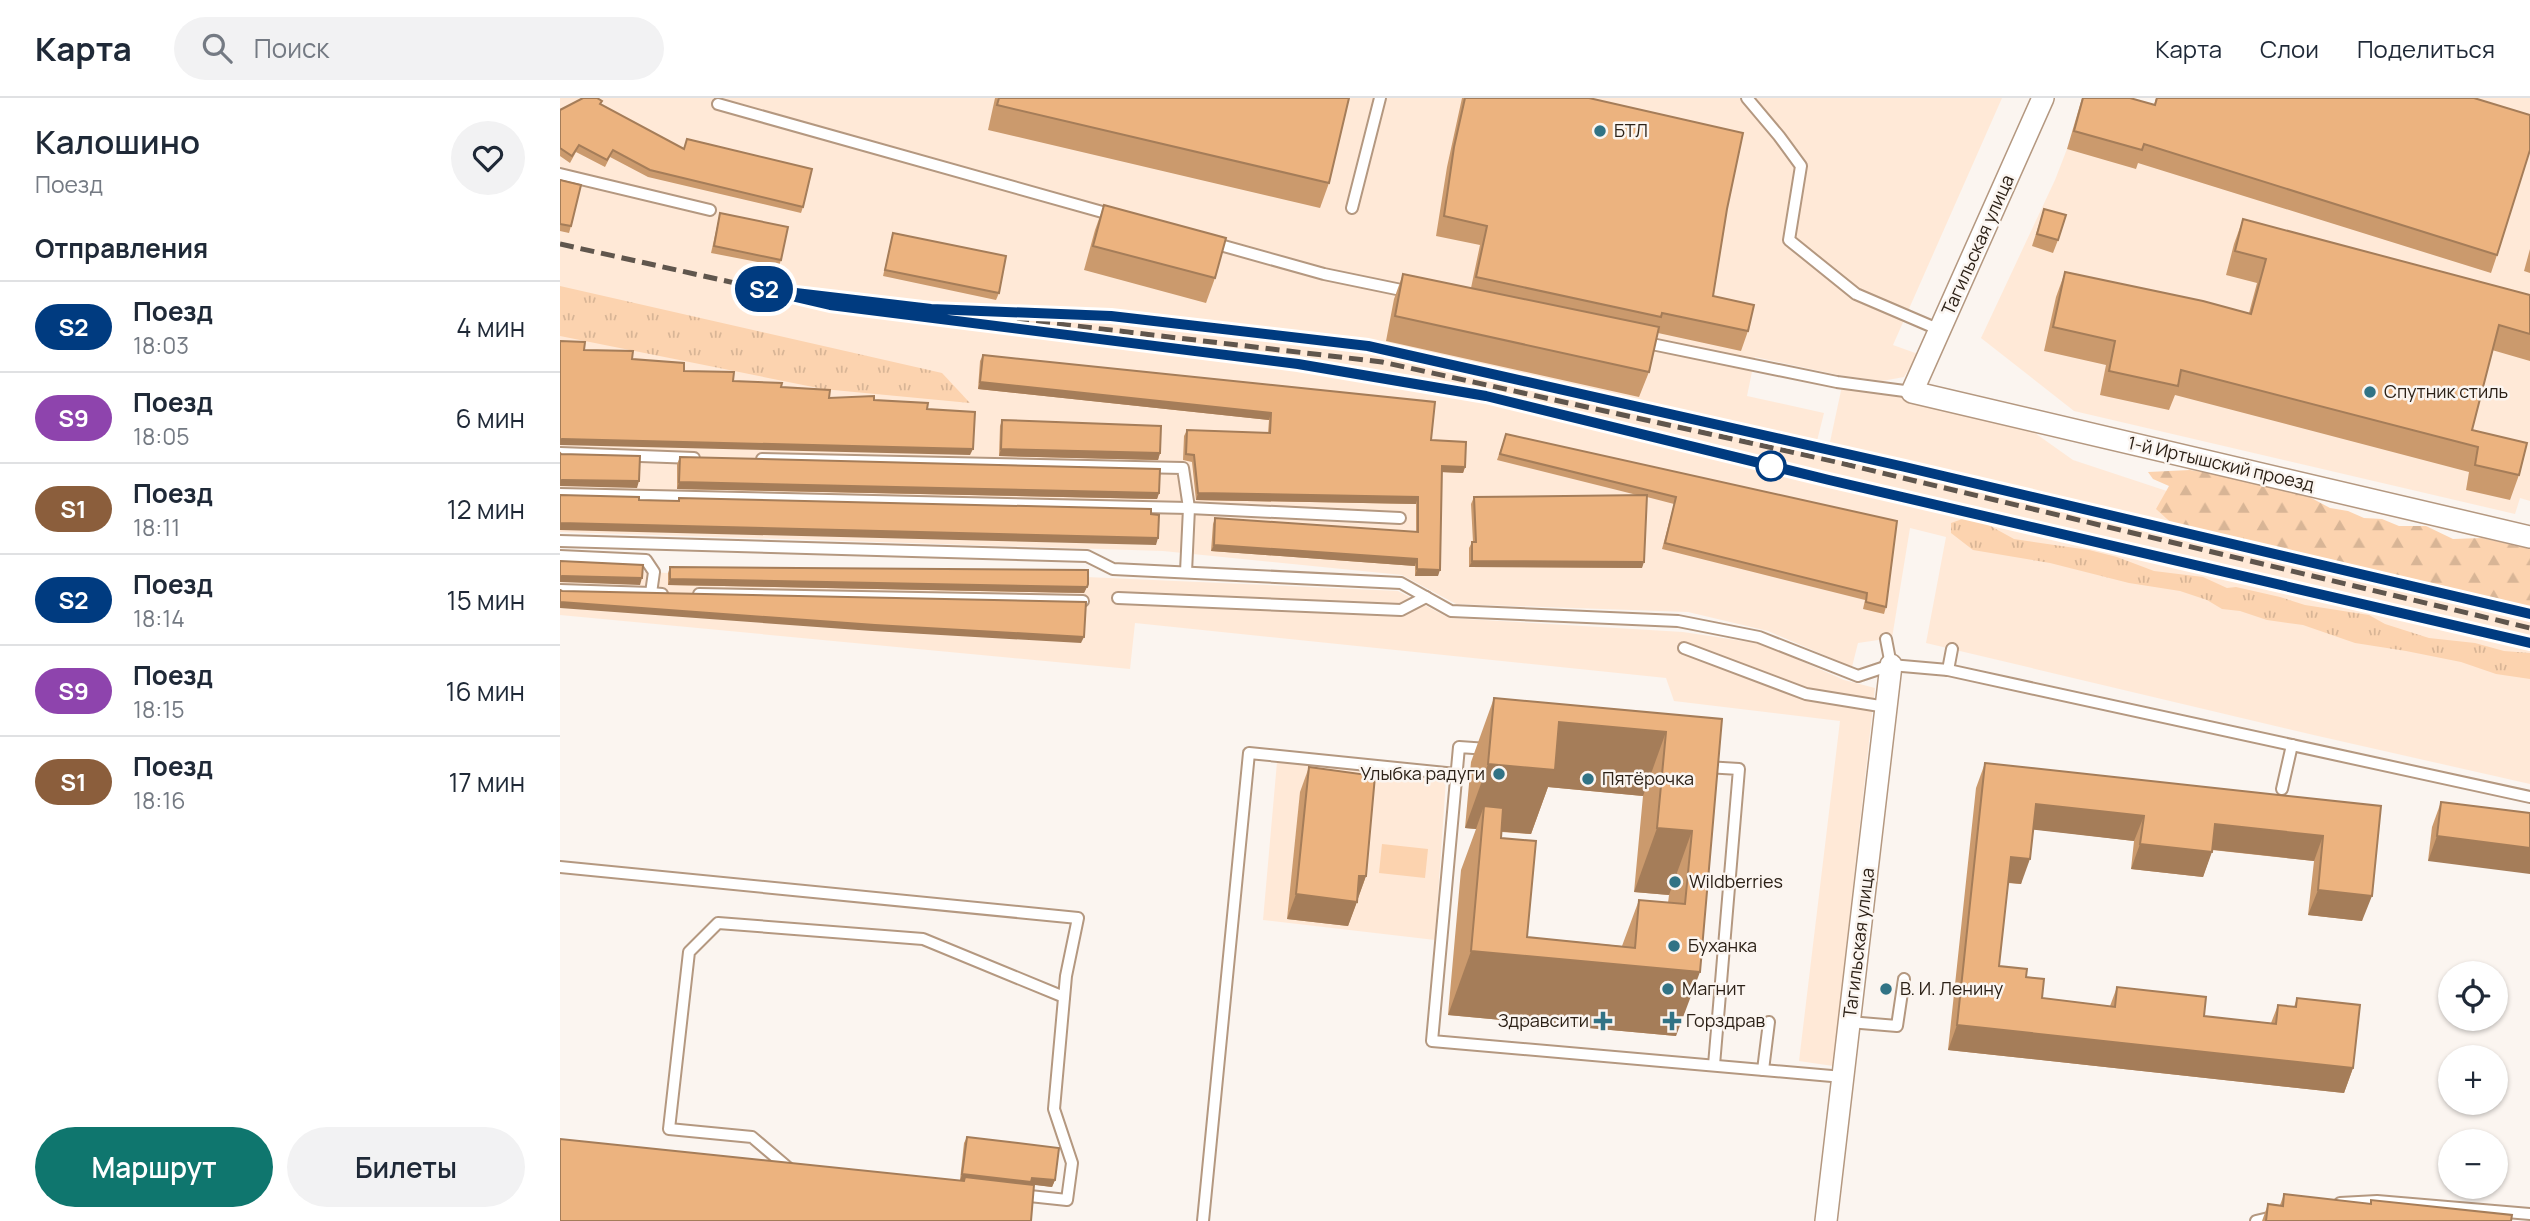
<!DOCTYPE html>
<html lang="ru">
<head>
<meta charset="utf-8">
<style>
  body { margin:0; font-family:Manrope,sans-serif; background:#f2f2f3; color:#1f2937; height:100vh; display:flex; flex-direction:column; font-size:26px; white-space:nowrap }
  * { box-sizing:border-box; margin:0 }
  p { font-size:23px; color:#747a83 }
  .icon { flex:none; width:38px; height:38px; fill:none; stroke:currentColor; stroke-width:2; stroke-linecap:round; stroke-linejoin:round }
  .map { position:relative; flex:1; overflow:hidden }
  .side { display:flex; flex-direction:column; background:#fff; width:560px }
  .side>* { flex:none }
  .badge { padding:0 14px; border-radius:23px; font-size:24px; line-height:46px }
  .fabs { position:absolute; left:1878px; top:863px; display:grid; gap:14px }
  .fabs a { display:grid; place-items:center; width:70px; height:70px; border-radius:50%; background:#fff; box-shadow:0 2px 5px #0004; font-size:35px }
  .map>.badge { position:absolute; translate:-50% -50%; box-shadow:0 0 0 4px #fff }
  h2 { padding:0 35px; font-size:26px; line-height:63px }
  .round { display:grid; place-items:center; flex:none; width:74px; height:74px; border-radius:37px; background:#f2f2f3 }
  .overview { display:flex; align-items:center; justify-content:space-between; height:119px; padding:0 35px }
  h1 { font-size:33px; font-weight:600; line-height:52px }
  .cta { display:flex; gap:14px; margin-top:auto; padding:14px 35px }
  .cta a { flex:1; height:80px; border-radius:42px; background:#0f766e; color:#fff; font-size:28px; font-weight:600; line-height:80px; text-align:center }
  .cta a+a { background:#f2f2f3; color:#1f2937 }
  ul { padding:0; list-style:none }
  li { display:flex; align-items:center; gap:21px; height:91px; padding:0 35px; border-top:2px solid #e0e1e3 }
  li div { flex:1 }
  li b { display:block; font-size:26px }
  li em { font-style:normal }
  li .badge { min-width:77px; font-weight:700; text-align:center }
  header { display:flex; align-items:center; gap:42px; box-sizing:border-box; height:98px; padding:0 35px; background:#fff; border-bottom:2px solid #e0e1e3 }
  header strong { font-size:33px }
  nav { display:flex; gap:38px; margin-inline-start:auto; font-size:24px }
  .search { width:490px; height:63px; background:#f2f2f3; display:flex; align-items:center; gap:18px; box-sizing:border-box; padding:0 24px; border-radius:38px; color:#747a83; font-size:26px }
  main { display:flex; flex:1; min-height:0 }
  .map>svg:first-child { display:block }
</style>
</head>
<body>
<header>
<strong>Карта</strong>
<div class="search"><svg class="icon" aria-label="search" viewBox="0 0 24 24"><circle cx="10" cy="10" r="6"/><path d="M15 15l6 6"/></svg>Поиск</div>
<nav><a>Карта</a><a>Слои</a><a>Поделиться</a></nav>
</header>
<main>
<section class="side">
<div class="overview"><div><h1>Калошино</h1><p>Поезд</p></div><a class="round"><svg class="icon" aria-label="heart" viewBox="0 0 24 24"><path d="M12 20l-8-8c-3-5 5-10 8-4 3-6 11-1 8 4z"/></svg></a></div>
<h2>Отправления</h2>
<ul>
<li><span class="badge" style="background:#003b80;color:#fff">S2</span><div><b>Поезд</b><p>18:03</p></div><em>4 мин</em></li>
<li><span class="badge" style="background:#8e44ad;color:#fff">S9</span><div><b>Поезд</b><p>18:05</p></div><em>6 мин</em></li>
<li><span class="badge" style="background:#8b5e3c;color:#fff">S1</span><div><b>Поезд</b><p>18:11</p></div><em>12 мин</em></li>
<li><span class="badge" style="background:#003b80;color:#fff">S2</span><div><b>Поезд</b><p>18:14</p></div><em>15 мин</em></li>
<li><span class="badge" style="background:#8e44ad;color:#fff">S9</span><div><b>Поезд</b><p>18:15</p></div><em>16 мин</em></li>
<li><span class="badge" style="background:#8b5e3c;color:#fff">S1</span><div><b>Поезд</b><p>18:16</p></div><em>17 мин</em></li>
</ul>
<div class="cta"><a>Маршрут</a><a>Билеты</a></div>
</section>
<div class="map">
<svg width="1970" height="1123" viewBox="0 0 1970 1123">
  <defs>
    <pattern id="grass-tufts" width="24" height="20" patternUnits="userSpaceOnUse" patternTransform="scale(1.75)"><rect width="24" height="20" fill="#fcd3af"/><path d="M3 7l-1-3M5 7V3M7 7l1-3M15 17l-1-3M17 17v-4M19 17l1-3" fill="none" stroke="#d8b596"/></pattern>
    <pattern id="forest-firs" width="22" height="20" patternUnits="userSpaceOnUse" patternTransform="scale(1.75)"><rect width="22" height="20" fill="#fcd3af"/><path d="M5 1l3.5 6h-7zM16 11l3.5 6h-7z" fill="#d8b596"/></pattern>
  </defs>
  <rect width="100%" height="100%" fill="#fbf5f0"/>
  <g fill="#ffe9d7">
    <path d="M 0,0 L 1442,0 L 1333,247 L 1358,256 L 1344,279 L 1322,283 L 1278,277 L 1195,259 L 1187,298 L 1264,315 L 1257,343 L 1270,344 L 1282,288 L 1349,300 L 1462,326 L 1513,362 L 1631,401 L 1970,462 L 1970,686 L 1758,638 L 1366,545 L 1386,439 L 1350,430 L 1332,540 L 1298,545 L 1292,569 L 1208,533 L 1128,514 L 896,506 L 842,477 L 603,453 L 0,434 Z"/>
    <path d="M 1596,0 L 1970,0 L 1970,403 L 1960,400 L 1955,416 L 1514,313 L 1421,240 L 1495,82 L 1507,51 L 1588,25 Z"/>
    <path d="M 0,469 L 108,475 L 526,479 L 838,493 L 889,520 L 1123,534 L 1203,546 L 1284,582 L 1315,590 L 1273,968 L 1239,963 L 1280,623 L 1114,603 L 1106,580 L 575,525 L 570,571 L 0,517 Z"/>
    <path d="M 717,664 L 886,681 L 875,842 L 703,822 Z"/>
  </g>
  <g fill="url(#grass-tufts)">
    <path d="M 0,188 L 382,275 L 410,305 L 263,291 L 0,238 Z"/>
    <path d="M 1408,419 L 1416,420 L 1454,441 L 1529,452 L 1557,459 L 1594,473 L 1643,479 L 1667,490 L 1676,489 L 1720,499 L 1745,507 L 1809,517 L 1825,526 L 1869,540 L 1915,545 L 1944,553 L 1970,555 L 1970,581 L 1936,576 L 1901,564 L 1846,553 L 1795,545 L 1743,527 L 1707,522 L 1680,513 L 1662,511 L 1647,502 L 1620,493 L 1569,485 L 1490,465 L 1413,452 L 1391,435 L 1391,425 Z"/>
  </g>
  <path fill="url(#forest-firs)" d="M 1630,372 L 1729,388 L 1770,410 L 1788,413 L 1804,420 L 1822,421 L 1839,428 L 1866,428 L 1893,441 L 1922,440 L 1970,451 L 1970,519 C 1933,485 1907,505 1865,499 L 1696,451 L 1642,443 L 1617,430 L 1596,411 L 1609,388 L 1593,381 L 1588,374 Z"/>
  <path fill="#fcd3af" d="M 822,746 L 868,751 L 865,780 L 819,775 Z"/>
  <g fill="none" stroke-linecap="round" stroke-linejoin="round">
    <defs>
      <g id="service">
        <path d="M 1187,0 L 1219,38 L 1241,68 L 1229,142 L 1296,196 L 1380,232"/>
        <path d="M 158,6 L 553,117"/>
        <path d="M 0,76 L 150,112"/>
        <path d="M 792,110 L 820,0"/>
        <path d="M 653,145 L 764,176 L 851,194"/>
        <path d="M 1082,244 L 1277,284 L 1352,294 L 1351,296"/>
        <path d="M 0,355 L 134,360"/>
        <path d="M 202,361 L 623,370 L 629,410 L 626,474"/>
        <path d="M 0,396 L 629,410 L 840,420"/>
        <path d="M 0,443 L 527,458 L 553,471 L 841,485 L 891,513 L 1118,523 L 1199,539 L 1298,578 L 1331,567 L 1388,572 L 1970,699"/>
        <path d="M 0,458 L 86,462 L 94,474 L 91,495 L 102,496"/>
        <path d="M 0,492 L 91,495"/>
        <path d="M 139,496 L 523,503"/>
        <path d="M 558,500 L 841,512 L 866,499"/>
        <path d="M 1326,541 L 1331,567"/>
        <path d="M 1124,550 L 1246,596 L 1326,609"/>
        <path d="M 1388,572 L 1392,551"/>
        <path d="M 928,651 L 899,649 L 872,943 L 1283,979"/>
        <path d="M 1146,669 L 1179,671 L 1154,967"/>
        <path d="M 1722,691 L 1732,647"/>
        <path d="M 0,769 L 518,820 L 506,878 L 494,1011 L 512,1065 L 507,1102 L 460,1097"/>
        <path d="M 1289,924 L 1337,928 L 1344,881"/>
        <path d="M 1203,972 L 1209,924"/>
        <path d="M 232,1073 L 192,1039 L 109,1031 L 129,854 L 158,825 L 363,841 L 504,899"/>
        <path d="M 1780,1105 L 1817,1103 L 1970,1116"/>
        <path d="M 643,1123 L 689,655 L 896,676"/>
        <path d="M 1696,1123 L 1717,1118"/>
      </g>
      <g id="minor">
        <path d="M 1483,0 L 1352,294 L 1970,439"/>
        <path d="M 1266,1123 L 1331,567"/>
      </g>
    </defs>
    <use href="#service" stroke="#b49880" stroke-width="14"/>
    <use href="#minor" stroke="#b49880" stroke-width="24"/>
    <use href="#service" stroke="#fff" stroke-width="10"/>
    <use href="#minor" stroke="#fff" stroke-width="21"/>
    <g stroke="#60564d" stroke-width="5" stroke-dasharray="14 7" stroke-linecap="butt">
      <path d="M 0,146 L 202,191 L 822,264 L 1268,362 L 1970,530"/>
      <path d="M 487,215 L 550,218 L 808,248 L 1224,341"/>
      <path d="M 554,242 L 738,266 L 926,297 L 1269,382 L 1970,545"/>
      <path d="M 1278,354 L 1970,516"/>
    </g>
  </g>
  <g fill="#cb9a6d" fill-rule="evenodd">
    <path d="M 435,0 L 789,0 L 769,85 L 760,110 L 428,32 Z"/>
    <path d="M 902,0 L 1029,0 L 1167,111 L 1153,198 L 1188,233 L 1181,253 L 1098,235 L 1089,274 L 1079,299 L 826,243 L 834,201 L 843,176 L 911,190 L 920,147 L 876,138 L 887,69 Z"/>
    <path d="M 1522,0 L 1570,0 L 1594,7 L 1596,0 L 1914,0 L 1937,157 L 1931,175 L 1578,65 L 1576,71 L 1507,51 Z"/>
    <path d="M 41,7 L 124,51 L 243,109 L 241,115 L 88,79 L 50,59 L 45,69 L 16,54 L 10,65 L 0,58 L 0,12 Z"/>
    <path d="M 0,82 L 11,128 L 9,135 L 0,133 Z"/>
    <path d="M 544,107 L 655,180 L 646,205 L 524,172 L 535,132 Z"/>
    <path d="M 1484,111 L 1498,142 L 1493,155 L 1472,148 Z"/>
    <path d="M 160,115 L 221,162 L 219,168 L 151,155 Z"/>
    <path d="M 1683,121 L 1970,197 L 1970,263 L 1932,252 L 1912,332 L 1959,377 L 1950,402 L 1906,392 L 1909,374 L 1615,297 L 1609,312 L 1540,297 L 1546,267 L 1484,253 L 1496,199 L 1505,174 L 1689,215 L 1697,185 L 1666,177 L 1674,146 Z"/>
    <path d="M 333,135 L 439,195 L 436,202 L 323,178 Z"/>
    <path d="M 1970,151 L 1970,175 L 1964,173 Z"/>
    <path d="M 423,257 L 871,342 L 905,369 L 903,375 L 882,374 L 878,478 L 855,478 L 855,468 L 651,453 L 653,426 L 655,420 L 856,434 L 856,406 L 636,402 L 632,364 L 623,362 L 624,338 L 627,332 L 708,335 L 709,322 L 418,291 L 420,263 Z"/>
    <path d="M 442,322 L 600,355 L 598,362 L 439,358 L 440,328 Z"/>
    <path d="M 946,336 L 1337,423 L 1326,509 L 1324,516 L 1303,511 L 1305,502 L 1102,451 L 1114,406 L 1087,399 L 1082,470 L 909,469 L 909,450 L 912,444 L 913,444 L 911,406 L 914,399 L 1077,397 L 937,362 Z"/>
    <path d="M 120,359 L 599,395 L 597,401 L 117,391 L 117,366 Z"/>
    <path d="M 110,469 L 528,486 L 524,495 L 108,487 L 108,475 Z"/>
    <path d="M 934,600 L 1162,621 L 1116,938 L 888,917 L 901,772 L 916,731 L 905,730 L 911,664 ZM 988,689 L 1083,698 L 1074,794 L 1109,797 L 1108,805 L 1079,802 L 1062,848 L 967,839 L 941,740 L 942,734 L 971,736 Z"/>
    <path d="M 1425,665 L 1821,708 L 1802,823 L 1748,817 L 1754,763 L 1652,752 L 1643,779 L 1571,771 L 1574,743 L 1473,731 L 1461,786 L 1448,785 L 1439,868 L 1466,879 L 1482,900 L 1550,908 L 1557,889 L 1644,918 L 1711,925 L 1718,907 L 1734,909 L 1737,900 L 1793,970 L 1784,995 L 1388,952 L 1416,690 Z"/>
    <path d="M 749,669 L 806,778 L 788,828 L 727,821 L 740,694 Z"/>
    <path d="M 1881,704 L 1970,715 L 1868,763 L 1872,729 Z"/>
    <path d="M 407,1039 L 495,1082 L 492,1089 L 470,1086 L 400,1082 L 404,1045 Z"/>
    <path d="M 1724,1096 L 1810,1106 L 1811,1102 L 1951,1123 L 1702,1123 L 1708,1106 L 1720,1107 Z"/>
  </g>
  <g fill="#a57d59">
    <path d="M 420,284 L 711,315 L 709,322 L 418,291 Z"/>
    <path d="M 2,341 L 413,351 L 410,357 L 0,347 L 0,342 Z"/>
    <path d="M 441,351 L 600,355 L 598,362 L 439,358 Z"/>
    <path d="M 882,368 L 905,369 L 903,375 L 880,374 Z"/>
    <path d="M 2,382 L 79,383 L 77,390 L 0,388 L 0,384 Z"/>
    <path d="M 119,384 L 599,395 L 597,401 L 117,391 Z"/>
    <path d="M 638,395 L 858,399 L 856,406 L 636,402 Z"/>
    <path d="M 0,425 L 598,440 L 596,447 L 0,432 Z"/>
    <path d="M 654,447 L 857,461 L 855,468 L 651,453 Z"/>
    <path d="M 912,463 L 1084,464 L 1082,470 L 909,469 Z"/>
    <path d="M 857,471 L 880,472 L 878,478 L 855,478 Z"/>
    <path d="M 2,478 L 82,480 L 80,487 L 0,484 L 0,479 Z"/>
    <path d="M 110,481 L 527,489 L 524,495 L 108,487 Z"/>
    <path d="M 0,504 L 524,539 L 521,545 L 312,533 L 0,510 Z"/>
    <path d="M 999,624 L 1106,634 L 1083,698 L 988,689 L 971,736 L 922,732 L 924,708 L 916,731 L 905,730 L 928,666 Z"/>
    <path d="M 1476,706 L 1584,718 L 1574,743 L 1467,731 Z"/>
    <path d="M 1655,726 L 1763,738 L 1754,763 L 1646,751 Z"/>
    <path d="M 1097,730 L 1132,733 L 1109,797 L 1074,794 Z"/>
    <path d="M 1877,738 L 1970,750 L 1970,776 L 1868,763 Z"/>
    <path d="M 1580,746 L 1652,754 L 1643,779 L 1571,771 Z"/>
    <path d="M 1451,759 L 1470,761 L 1461,786 L 1442,784 Z"/>
    <path d="M 799,778 L 806,778 L 797,803 Z"/>
    <path d="M 1758,792 L 1812,798 L 1802,823 L 1748,817 Z"/>
    <path d="M 736,796 L 797,804 L 788,828 L 727,821 Z"/>
    <path d="M 911,853 L 1140,874 L 1116,938 L 888,917 Z"/>
    <path d="M 1397,927 L 1793,970 L 1784,995 L 1388,952 Z"/>
    <path d="M 402,1076 L 472,1080 L 495,1082 L 492,1089 L 405,1079 L 403,1083 L 400,1083 Z"/>
  </g>
  <g fill="#ecb37f" stroke="#a57d59" stroke-width="2">
    <path d="M 23,0 L 37,0 L 42,3 L 40,6 L 124,51 L 127,41 L 252,71 L 243,109 L 90,72 L 53,52 L 47,62 L 19,47 L 12,58 L 0,50 L 0,12 Z"/>
    <path d="M 439,0 L 789,0 L 769,85 L 437,7 Z"/>
    <path d="M 905,0 L 1029,0 L 1183,35 L 1167,111 L 1153,198 L 1194,207 L 1188,233 L 1102,215 L 1101,219 L 916,179 L 927,128 L 884,118 L 894,49 Z"/>
    <path d="M 1523,0 L 1570,0 L 1595,7 L 1597,0 L 1914,0 L 1970,17 L 1970,52 L 1937,157 L 1584,46 L 1582,52 L 1514,33 Z"/>
    <path d="M 0,82 L 21,87 L 11,128 L 0,126 Z"/>
    <path d="M 544,107 L 666,140 L 655,180 L 533,148 Z"/>
    <path d="M 1484,111 L 1506,117 L 1498,142 L 1477,136 Z"/>
    <path d="M 160,115 L 228,129 L 221,162 L 154,148 Z"/>
    <path d="M 1683,121 L 1970,197 L 1970,236 L 1939,227 L 1912,332 L 1967,345 L 1959,377 L 1915,367 L 1918,349 L 1621,272 L 1618,288 L 1549,273 L 1555,243 L 1493,229 L 1505,174 L 1643,203 L 1691,216 L 1706,161 L 1675,153 Z"/>
    <path d="M 333,135 L 446,158 L 439,195 L 325,172 Z"/>
    <path d="M 843,176 L 1099,229 L 1089,274 L 835,218 Z"/>
    <path d="M 0,243 L 25,244 L 24,252 L 73,253 L 72,261 L 124,265 L 124,273 L 174,274 L 173,283 L 222,285 L 221,289 L 270,292 L 269,300 L 314,298 L 314,302 L 368,305 L 367,311 L 415,314 L 413,351 L 2,341 L 0,342 Z"/>
    <path d="M 423,257 L 875,304 L 871,342 L 906,344 L 905,369 L 882,368 L 880,472 L 857,471 L 857,461 L 654,447 L 655,420 L 858,434 L 858,399 L 638,395 L 634,357 L 626,356 L 627,332 L 710,335 L 711,315 L 420,284 Z"/>
    <path d="M 442,322 L 601,328 L 600,355 L 441,351 Z"/>
    <path d="M 946,336 L 1337,423 L 1326,509 L 1306,504 L 1307,495 L 1105,445 L 1116,399 L 940,356 Z"/>
    <path d="M 0,355 L 1,356 L 80,358 L 79,383 L 2,382 L 0,384 Z"/>
    <path d="M 120,359 L 600,371 L 599,395 L 119,384 Z"/>
    <path d="M 0,397 L 79,399 L 79,402 L 119,403 L 119,400 L 591,411 L 591,416 L 599,417 L 598,440 L 0,425 Z"/>
    <path d="M 1087,397 L 1084,464 L 912,463 L 912,444 L 916,444 L 914,399 Z"/>
    <path d="M 0,463 L 83,467 L 82,480 L 2,478 L 0,479 Z"/>
    <path d="M 110,469 L 528,472 L 528,486 L 527,489 L 110,481 Z"/>
    <path d="M 0,492 L 2,493 L 526,504 L 524,539 L 315,527 L 0,504 Z"/>
    <path d="M 934,600 L 1162,621 L 1140,874 L 911,853 L 924,708 L 943,710 L 941,740 L 976,743 L 967,839 L 1075,850 L 1079,802 L 1125,806 L 1132,733 L 1097,730 L 1106,634 L 999,624 L 995,672 L 928,666 Z"/>
    <path d="M 1425,665 L 1821,708 L 1812,798 L 1758,792 L 1763,738 L 1655,726 L 1652,754 L 1580,746 L 1584,718 L 1476,706 L 1470,761 L 1451,759 L 1439,868 L 1467,871 L 1466,879 L 1484,881 L 1482,900 L 1555,909 L 1557,889 L 1646,899 L 1644,918 L 1716,926 L 1718,907 L 1736,909 L 1737,900 L 1800,907 L 1793,970 L 1397,927 Z"/>
    <path d="M 749,669 L 815,678 L 806,778 L 799,778 L 797,804 L 736,796 Z"/>
    <path d="M 1881,704 L 1970,715 L 1970,750 L 1877,738 Z"/>
    <path d="M 407,1039 L 499,1050 L 495,1082 L 472,1080 L 471,1084 L 402,1076 Z"/>
    <path d="M 0,1041 L 404,1083 L 405,1079 L 474,1087 L 471,1123 L 0,1123 Z"/>
    <path d="M 1724,1096 L 1811,1106 L 1811,1102 L 1952,1117 L 1951,1123 L 1706,1123 L 1708,1106 L 1723,1108 Z"/>
  </g>
  <g fill="none" stroke-linecap="round" stroke-linejoin="round">
    <defs>
      <path id="line" d="M 1970,516 L 1345,369 L 808,248 L 551,218 L 371,211 L 202,191 L 270,207 L 738,266 L 926,298 L 1269,382 L 1970,545"/>
    </defs>
    <use href="#line" stroke="#fff" stroke-width="16"/>
    <use href="#line" stroke="#003b80" stroke-width="10"/>
  </g>
  <g fill="#317385" stroke="#fbf5f0" stroke-width="2.5">
    <circle cx="1040" cy="33" r="7"/>
    <circle cx="1810" cy="294" r="7"/>
    <circle cx="939" cy="676" r="7"/>
    <circle cx="1028" cy="681" r="7"/>
    <circle cx="1115" cy="784" r="7"/>
    <circle cx="1114" cy="848" r="7"/>
    <circle cx="1108" cy="891" r="7"/>
    <circle cx="1326" cy="891" r="7"/>
    <path d="M1039.5 912.5h7v7h7v7h-7v7h-7v-7h-7v-7h7z"/>
    <path d="M1108.5 912.5h7v7h7v7h-7v7h-7v-7h-7v-7h7z"/>
  </g>
  <circle fill="#fff" stroke="#003b80" stroke-width="3.5" cx="1211" cy="368" r="14"/>
  <g text-anchor="middle" stroke-width="5" stroke-linejoin="round" paint-order="stroke">
    <g font-size="18" fill="#2c2117" stroke="#fbf5f0" text-anchor="start">
      <text x="1054" y="39">БТЛ</text>
      <text x="1824" y="300">Спутник стиль</text>
      <text x="925" y="682" text-anchor="end">Улыбка радуги</text>
      <text x="1042" y="687">Пятёрочка</text>
      <text x="1129" y="790">Wildberries</text>
      <text x="1128" y="854">Буханка</text>
      <text x="1122" y="897">Магнит</text>
      <text x="1340" y="897">В. И. Ленину</text>
      <text x="1029" y="929" text-anchor="end">Здравсити</text>
      <text x="1126" y="929">Горздрав</text>
    </g>
    <g font-size="18" fill="#2c2117" stroke="#fbf5f0">
      <text transform="translate(1418 147) rotate(-66)" y="6">Тагильская улица</text>
      <text transform="translate(1661 366) rotate(13)" y="6">1-й Иртышский проезд</text>
      <text transform="translate(1299 845) rotate(-83)" y="6">Тагильская улица</text>
    </g>
  </g>
</svg>
<div class="fabs">
<a><svg class="icon" aria-label="locate" viewBox="0 0 24 24"><circle cx="12" cy="12" r="6"/><path d="M12 2v4M12 18v4M2 12h4M18 12h4"/></svg></a>
<a>+</a>
<a>−</a>
</div>
<b class="badge" style="left:204px;top:191px;background:#003b80;color:#fff">S2</b>
</div>
</main>
</body>
</html>
